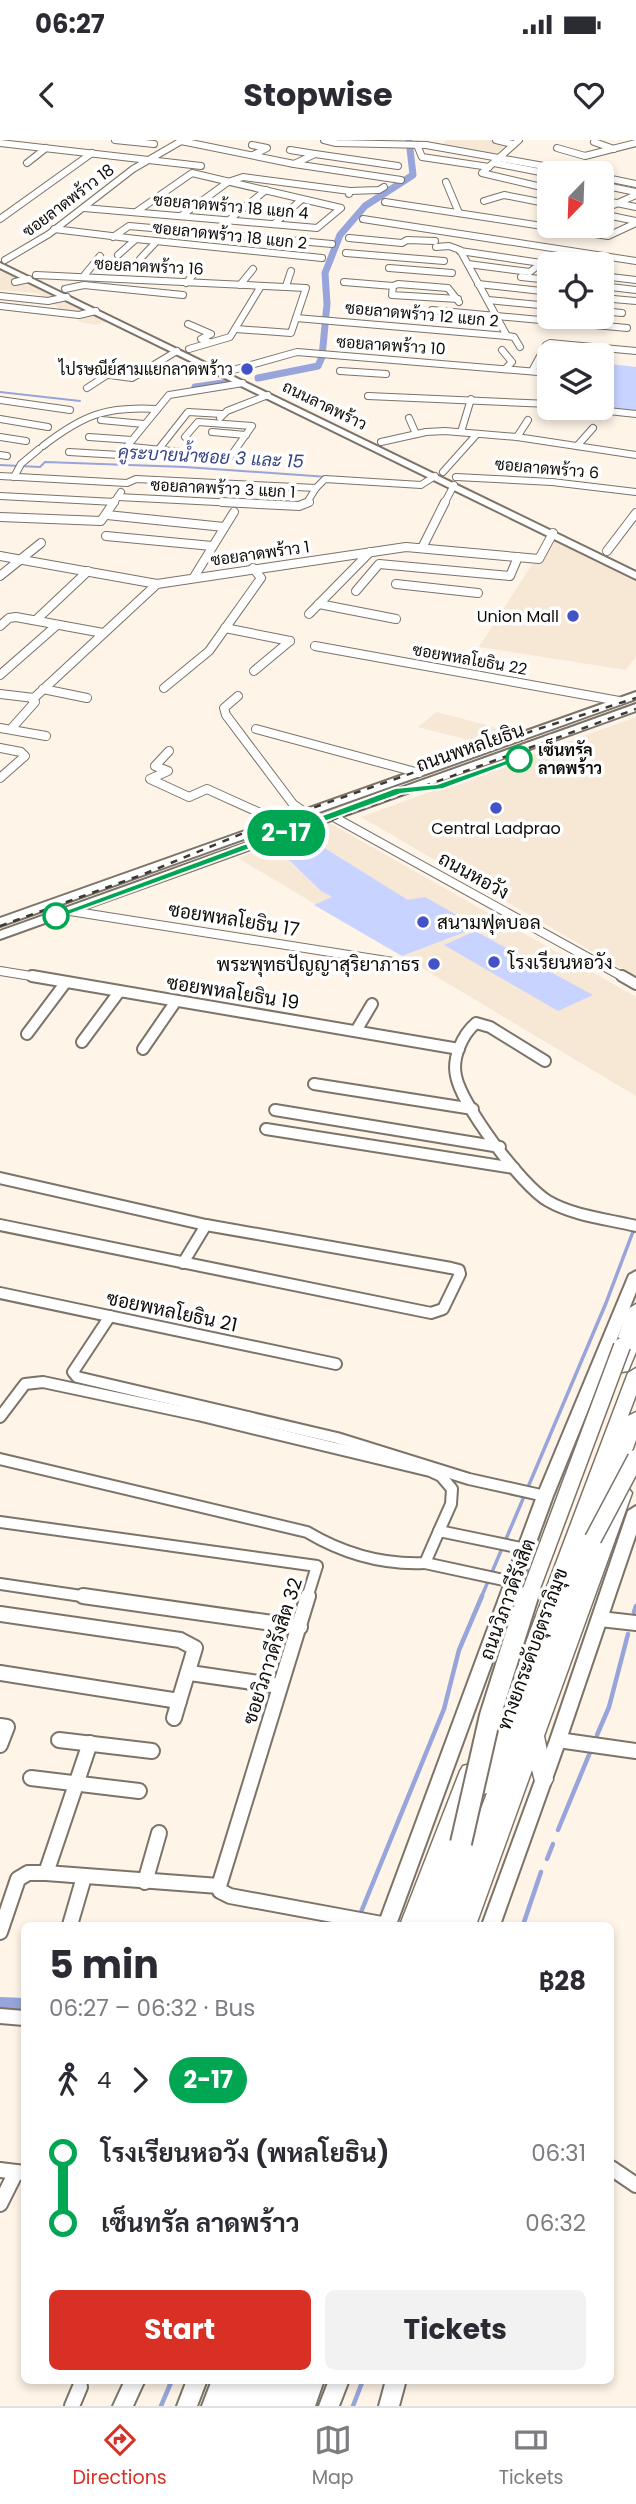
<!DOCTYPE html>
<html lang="en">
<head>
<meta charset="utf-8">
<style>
  body { margin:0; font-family:Poppins,Sarabun,sans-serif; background:#f2f2f3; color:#2b2b33; height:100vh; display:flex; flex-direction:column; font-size:26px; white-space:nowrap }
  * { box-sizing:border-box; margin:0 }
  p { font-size:23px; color:#7c7c81 }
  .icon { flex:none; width:38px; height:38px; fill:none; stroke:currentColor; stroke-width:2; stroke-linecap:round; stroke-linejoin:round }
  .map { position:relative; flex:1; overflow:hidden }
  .panel { position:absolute; left:21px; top:1782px; width:593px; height:462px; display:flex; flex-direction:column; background:#fff; border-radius:10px; box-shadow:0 4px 10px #0003 }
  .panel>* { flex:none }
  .badge { padding:0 14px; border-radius:23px; font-size:24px; line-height:46px }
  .needle { width:46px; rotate:203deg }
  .buttons { position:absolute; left:537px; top:21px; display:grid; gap:14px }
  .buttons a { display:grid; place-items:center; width:77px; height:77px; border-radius:10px; background:#fff; box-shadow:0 4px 10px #0003; font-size:35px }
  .map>.badge { position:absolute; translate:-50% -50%; box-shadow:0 0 0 4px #fff }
  .legs { display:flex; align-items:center; gap:10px; height:77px; padding:0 28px; font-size:23px }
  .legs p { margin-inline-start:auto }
  .head { display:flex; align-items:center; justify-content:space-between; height:119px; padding:0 28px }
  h1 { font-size:38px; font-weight:700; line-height:52px }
  .primary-button { display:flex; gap:14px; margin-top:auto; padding:14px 28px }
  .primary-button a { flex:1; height:80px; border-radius:10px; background:#d93025; color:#fff; font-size:28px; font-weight:700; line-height:80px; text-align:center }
  .primary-button a+a { background:#f2f2f3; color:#2b2b33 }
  ul { padding:0 28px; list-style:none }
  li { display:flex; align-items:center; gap:24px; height:70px; font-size:26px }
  li i { display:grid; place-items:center; width:10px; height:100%; margin:0 9px; background:currentColor }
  li i::after { content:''; width:18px; height:18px; margin:-9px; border:5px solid; border-radius:50%; background:#fff }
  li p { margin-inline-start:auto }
  li:first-child i { background:linear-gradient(#0000 50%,currentColor 0) }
  li:last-child i { background:linear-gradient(currentColor 50%,#0000 0) }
  .status { display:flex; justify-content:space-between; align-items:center; height:49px; padding:0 35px; background:#fff; direction:ltr }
  .status svg { height:19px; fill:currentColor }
  header { display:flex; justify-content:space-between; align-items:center; height:91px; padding:0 28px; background:#fff; font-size:32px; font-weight:700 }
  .menu { display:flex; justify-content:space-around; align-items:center; height:98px; border-top:2px solid #e1e1e2; background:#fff; font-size:19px; color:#7c7c81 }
  .menu a { display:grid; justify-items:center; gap:4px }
  .menu .active { color:#d93025 }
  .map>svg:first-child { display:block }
</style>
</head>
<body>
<div class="status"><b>06:27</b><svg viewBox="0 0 49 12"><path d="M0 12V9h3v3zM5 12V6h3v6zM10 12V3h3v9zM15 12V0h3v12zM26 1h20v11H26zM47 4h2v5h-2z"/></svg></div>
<header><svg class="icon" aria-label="back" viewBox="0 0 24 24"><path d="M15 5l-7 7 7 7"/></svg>Stopwise<svg class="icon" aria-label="heart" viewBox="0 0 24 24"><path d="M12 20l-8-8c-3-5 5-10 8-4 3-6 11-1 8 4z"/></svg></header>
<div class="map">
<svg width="636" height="2266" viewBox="0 0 636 2266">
  <rect width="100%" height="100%" fill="#fef4e8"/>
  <g fill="#f7e8d6">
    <path d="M 447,0 L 492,0 L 510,4 L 500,14 L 494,15 L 439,7 Z"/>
    <path d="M 0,128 L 110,181 L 95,185 L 77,181 L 80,178 L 59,168 L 37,153 L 0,150 Z"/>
    <path d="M 549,398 L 636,441 L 636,516 L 626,530 L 479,507 Z"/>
    <path d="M 437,572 L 512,592 L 480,603 L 418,587 Z"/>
    <path d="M 636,577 L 636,837 L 361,677 Z"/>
    <path d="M 328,682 L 636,857 L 636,956 L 238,718 Z"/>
  </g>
  <g fill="#c8d4ff">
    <path d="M 602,223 L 636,227 L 636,273 L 602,268 L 605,259 L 602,258 Z"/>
    <path d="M 302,694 L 408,760 L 425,757 L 478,787 L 402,816 L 314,765 L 332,757 L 321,751 L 274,705 Z"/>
    <path d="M 475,791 L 593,855 L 558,871 L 444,805 Z"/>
  </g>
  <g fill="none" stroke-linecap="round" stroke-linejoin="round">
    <g stroke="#97a5da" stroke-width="2">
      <path d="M 0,252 L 80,261"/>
      <path d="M 0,325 L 40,327 L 45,322 L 185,327 L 328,337"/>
    </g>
    <path stroke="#97a5da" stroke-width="3.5" d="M 481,1458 L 606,1163 L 634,1089"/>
    <g stroke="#97a5da" stroke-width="4.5">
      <path d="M 634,1472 L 636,1466"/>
      <path d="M 597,1595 L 609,1567 L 628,1494"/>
      <path d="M 558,1690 L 591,1610"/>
      <path d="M 547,1719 L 553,1704"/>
      <path d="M 359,1777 L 444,1569 L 459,1510 L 482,1456"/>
      <path d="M 523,1785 L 541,1732"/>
      <path d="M 161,2266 L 172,2240"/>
      <path d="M 353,2266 L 363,2240"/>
    </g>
    <g stroke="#97a5da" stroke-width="7">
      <path d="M 258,238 L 318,226 L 322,217 L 327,164 L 325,133 L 340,95 L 365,66 L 413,35 L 409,0"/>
      <path d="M 195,247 L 230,242"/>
    </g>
    <path stroke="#97a5da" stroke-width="16" d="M 0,1865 L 24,1866"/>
    <defs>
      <g id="minor-far3">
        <path d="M 115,0 L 154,4"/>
        <path d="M 324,0 L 336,3 L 426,5 L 583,33"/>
        <path d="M 496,0 L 513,4"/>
        <path d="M 519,0 L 482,33 L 550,49"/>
        <path d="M 181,1 L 294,24 L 315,14 L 398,26"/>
        <path d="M 594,2 L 614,9"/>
        <path d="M 0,3 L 201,26"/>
        <path d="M 252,5 L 267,8 L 253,15"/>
        <path d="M 417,5 L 422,17 L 489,27"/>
        <path d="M 557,8 L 585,16 L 636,3"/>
        <path d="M 290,10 L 315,14"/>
        <path d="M 27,23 L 46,8"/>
        <path d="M 494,23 L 550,34"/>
        <path d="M 294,24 L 401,40"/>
        <path d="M 602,37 L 636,44"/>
        <path d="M 446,42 L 459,73"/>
        <path d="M 602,45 L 636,52"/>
        <path d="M 350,51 L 379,50 L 384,47"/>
        <path d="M 602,60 L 636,67"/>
        <path d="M 484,61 L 504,55 L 550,64"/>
        <path d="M 385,62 L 608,96 L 636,83"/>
        <path d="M 84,68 L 317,88 L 341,68 L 192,33 L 136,72"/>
        <path d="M 602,70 L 636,55"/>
        <path d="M 602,74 L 636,81"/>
        <path d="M 181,76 L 228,42 L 243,37 L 350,51 L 349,54"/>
        <path d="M 0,79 L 92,13"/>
        <path d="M 363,79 L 636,121"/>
        <path d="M 229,80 L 266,50"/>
        <path d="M 274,84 L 301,60"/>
        <path d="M 54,89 L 136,99 L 118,115"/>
        <path d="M 113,97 L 129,86 L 332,104"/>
        <path d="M 349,98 L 402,103 L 407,100 L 435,101"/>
        <path d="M 136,99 L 322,118"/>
        <path d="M 436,107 L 449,106 L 460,110 L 507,196"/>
        <path d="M 460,111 L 541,123 L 530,132 L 468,124"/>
        <path d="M 346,113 L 444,121"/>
        <path d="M 140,119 L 156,102"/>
        <path d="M 5,120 L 49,94 L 133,29 L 183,0"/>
        <path d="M 389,128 L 452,133"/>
        <path d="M 36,135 L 306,148 L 291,193 L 236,189"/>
        <path d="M 602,136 L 636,140"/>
        <path d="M 83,137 L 100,116"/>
        <path d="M 521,137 L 550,140"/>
        <path d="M 15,142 L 29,139"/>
        <path d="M 344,142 L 393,146 L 392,155 L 458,159"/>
        <path d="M 186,143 L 201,126"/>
        <path d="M 478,144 L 550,152"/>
        <path d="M 240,145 L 253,129"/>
        <path d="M 286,146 L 291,131"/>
        <path d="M 393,146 L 398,144 L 448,148 L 459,162"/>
        <path d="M 602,146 L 636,150"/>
        <path d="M 65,149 L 84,145 L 183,155"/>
        <path d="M 0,156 L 48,161 L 67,157"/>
        <path d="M 602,158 L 636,161"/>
        <path d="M 488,160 L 550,166"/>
        <path d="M 0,166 L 79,175 L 96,171"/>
        <path d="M 432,170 L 627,188"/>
        <path d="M 602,171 L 622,173"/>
        <path d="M 296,178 L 507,196 L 514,197 L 520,207"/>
        <path d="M 188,184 L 211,194 L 201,199 L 209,202"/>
        <path d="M 189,209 L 230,197 L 261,146"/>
        <path d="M 502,210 L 512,222 L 505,229"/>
        <path d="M 233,230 L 297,212 L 550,233"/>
        <path d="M 80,231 L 132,238 L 177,211"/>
        <path d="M 340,231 L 386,234"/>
        <path d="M 532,231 L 546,205 L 550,203 L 636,211"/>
        <path d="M 87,248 L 107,235"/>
        <path d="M 368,256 L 550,264"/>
        <path d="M 0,260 L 70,270"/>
        <path d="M 581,268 L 636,274"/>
        <path d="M 220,278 L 227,271 L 268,255"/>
        <path d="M 409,278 L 416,294"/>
        <path d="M 0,279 L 48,287"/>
        <path d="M 101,280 L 144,284"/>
        <path d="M 212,292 L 246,295"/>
        <path d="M 461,292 L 471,259"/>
        <path d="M 0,297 L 26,301"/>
        <path d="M 89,297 L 132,300"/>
        <path d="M 517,297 L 528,280"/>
        <path d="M 381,302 L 426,292 L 445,291 L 517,297 L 636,315"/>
        <path d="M 43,306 C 83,275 106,266 157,269"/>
        <path d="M 577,306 L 593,288"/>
        <path d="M 132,307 L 230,317 L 252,286 L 198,282 L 185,297"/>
        <path d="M 158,310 L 188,272 L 222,274"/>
        <path d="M 69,312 L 120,315 L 169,255 L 243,243"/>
        <path d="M 0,315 L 7,316"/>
        <path d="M 443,332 L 477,294"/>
        <path d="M 0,336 L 127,343 L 136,339 L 316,348 L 325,339 L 421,345 L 435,336"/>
        <path d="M 14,337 L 21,324 L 39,309"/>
        <path d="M 456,337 L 552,342 L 636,352"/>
        <path d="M 0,356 L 115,362"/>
        <path d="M 118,357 L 257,364"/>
        <path d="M 113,364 L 121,352"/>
        <path d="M 306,364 L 316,348"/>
        <path d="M 444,364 L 454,345"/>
      </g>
      <g id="minor-far2">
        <path d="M 222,362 L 299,366 L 309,362"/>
        <path d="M 107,375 L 224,387"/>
        <path d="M 0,377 L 101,381 L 114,362"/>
        <path d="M 106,396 L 212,406"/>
        <path d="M 422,408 L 445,362"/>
        <path d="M 607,411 L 636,373"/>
        <path d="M 0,416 L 157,444"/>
        <path d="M 0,436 L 41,403"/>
        <path d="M 194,437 L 234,372"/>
        <path d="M 396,444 L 478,453"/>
        <path d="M 356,451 L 379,424 L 510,436 L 518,417"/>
        <path d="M 319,464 L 396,479"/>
        <path d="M 309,474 L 370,412"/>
        <path d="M 36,480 L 88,431"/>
        <path d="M 0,486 L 9,478 L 16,477 L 103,493"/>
        <path d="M 225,488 L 290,501"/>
        <path d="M 315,506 L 619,561"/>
        <path d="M 254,531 L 290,501"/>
        <path d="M 0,535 L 57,485"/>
        <path d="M 164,548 L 209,511 L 261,438 L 253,428"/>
        <path d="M 43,549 L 87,558"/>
        <path d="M 0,554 L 34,558 L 157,444 L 406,407 L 539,419 L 553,393"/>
        <path d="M 238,556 L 224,568 L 226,575 L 293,664 L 306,673"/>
        <path d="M 0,588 L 46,596"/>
        <path d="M 11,589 L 35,562 L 32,559"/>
        <path d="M 256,589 L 419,633"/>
        <path d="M 0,608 L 21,612 L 25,616 L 0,638"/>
        <path d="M 169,611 L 155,626 L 168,631 L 150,639 L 189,657 L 207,649 L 280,682"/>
        <path d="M 332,676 L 625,838"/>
        <path d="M 70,771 L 393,822"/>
        <path d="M 0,831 L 43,838"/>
      </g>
      <g id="minor-far1">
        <path d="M 32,836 L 459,909"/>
        <path d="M 622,836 L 636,844"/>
        <path d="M 356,891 L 372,864"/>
        <path d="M 27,894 L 66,842"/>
        <path d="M 82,902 L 119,852"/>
        <path d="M 143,909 L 176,861"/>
        <path d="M 545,921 L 490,887 L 476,883 C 462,895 452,918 456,936 C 462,966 522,1046 548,1061 C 574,1076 607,1079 636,1086"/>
        <path d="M 314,944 L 473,969"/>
        <path d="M 275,970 L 500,1007"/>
        <path d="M 266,989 L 514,1028"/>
        <path d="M 0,1038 L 206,1085 L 451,1128 L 459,1130 L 460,1134 L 443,1169 L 431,1173 L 0,1085"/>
        <path d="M 183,1123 L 206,1085"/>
        <path d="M 0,1153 L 336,1224"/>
        <path d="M 110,1176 L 73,1232 L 77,1237 L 337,1298 L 469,1339 L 545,1356"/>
        <path d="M 0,1277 L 25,1244 L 43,1242 L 198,1275 L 430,1331 L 441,1336 L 452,1349 L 451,1364 L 439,1391"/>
        <path d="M 0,1319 L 307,1392 C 344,1414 382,1425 425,1423 L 439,1391 L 526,1409"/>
        <path d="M 0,1382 L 317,1426 L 307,1458"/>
        <path d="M 425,1423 L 513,1442"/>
        <path d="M 0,1444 L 95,1458"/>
      </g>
      <g id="minor">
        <path d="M 83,1456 L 300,1487"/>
        <path d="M 0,1474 L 180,1500 L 195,1508 L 179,1561 L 0,1533"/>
        <path d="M 600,1479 L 636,1483"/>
        <path d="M 190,1533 L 280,1546"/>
        <path d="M 174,1578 L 179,1561"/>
        <path d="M 0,1586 L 7,1587 L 0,1605"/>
        <path d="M 59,1600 L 152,1611"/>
        <path d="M 558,1600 L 636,1611"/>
        <path d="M 90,1603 L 46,1733 L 219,1746"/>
        <path d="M 31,1638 L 139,1651"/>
        <path d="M 145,1742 L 159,1693"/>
        <path d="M 219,1746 L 308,1456"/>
        <path d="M 219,1746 L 220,1751 L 230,1756 L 387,1785"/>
        <path d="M 70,1785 L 84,1737"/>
        <path d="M 0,1792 L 18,1739 L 28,1733 L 46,1733"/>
        <path d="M 0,1876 L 24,1878"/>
        <path d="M 611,2028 L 636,2045"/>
        <path d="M 0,2030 L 24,2033"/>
        <path d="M 0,2064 L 16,2032"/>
        <path d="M 72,2266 L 80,2247"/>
      </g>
      <g id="major">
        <path d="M 0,123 L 636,432 L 636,439 L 0,128 Z"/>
        <path d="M 636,552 L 636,559 L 0,786 L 0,778 Z"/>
        <path d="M 636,564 L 636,571 L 0,799 L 0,791 Z"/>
        <path d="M 636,1131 L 636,1152 L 553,1356 L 396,1785 L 378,1785 L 537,1356 L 629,1135 Z"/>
        <path d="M 636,1366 L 636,1394 L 566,1600 L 500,1785 L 482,1785 L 550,1600 L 628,1371 Z"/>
        <path d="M 125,2240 L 145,2240 L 133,2266 L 113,2266 Z"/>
        <path d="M 187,2240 L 207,2240 L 197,2266 L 177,2266 Z"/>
        <path d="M 212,2240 L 232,2240 L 222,2266 L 202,2266 Z"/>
        <path d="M 304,2240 L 324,2240 L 315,2266 L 295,2266 Z"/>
        <path d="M 329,2240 L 349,2240 L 339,2266 L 319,2266 Z"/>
        <path d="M 386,2240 L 406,2240 L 399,2266 L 379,2266 Z"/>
      </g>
      <g id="highway">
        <path d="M 636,1164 L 636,1212 L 628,1231 L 622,1232 L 614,1227 L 624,1201 L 618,1197 L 628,1169 Z"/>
        <path d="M 636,1228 L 636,1255 L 628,1276 L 636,1272 L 636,1300 L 618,1349 L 629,1349 L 632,1353 L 544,1596 L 553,1640 L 550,1645 L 543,1647 L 536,1645 L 532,1630 L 476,1785 L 400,1785 L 460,1631 L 463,1626 L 470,1624 L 478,1629 L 628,1233 ZM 472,1650 L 481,1655 L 487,1653 L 473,1690 L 465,1685 L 458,1688 Z"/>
        <path d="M 525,1455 L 531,1457 L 534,1461 L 531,1465 L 503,1494 L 491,1494 L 488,1490 L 491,1486 L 519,1457 Z"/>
        <path d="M 225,2240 L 309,2240 L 299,2266 L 260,2266 L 266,2249 L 260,2266 L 215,2266 Z"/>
      </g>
    </defs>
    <use href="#minor-far3" stroke="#7c7369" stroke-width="8"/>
    <use href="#minor-far2" stroke="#7c7369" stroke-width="10"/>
    <use href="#minor-far1" stroke="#7c7369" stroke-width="14"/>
    <use href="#minor" stroke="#7c7369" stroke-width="18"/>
    <use href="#major" stroke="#7c7369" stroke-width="4"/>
    <use href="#highway" stroke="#7c7369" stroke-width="3"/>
    <use href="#minor-far3" stroke="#fff" stroke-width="6"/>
    <use href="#minor-far2" stroke="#fff" stroke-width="8"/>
    <use href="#minor-far1" stroke="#fff" stroke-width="10"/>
    <use href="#minor" stroke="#fff" stroke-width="14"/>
    <use href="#major" fill="#fff" fill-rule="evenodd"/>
    <use href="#highway" fill="#fff" fill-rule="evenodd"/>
    <g stroke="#3c3833" stroke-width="2.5" stroke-dasharray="7 7" stroke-linecap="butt">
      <path d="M 224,711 L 315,686 L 636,569"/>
      <path d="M 0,786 L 144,734 L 258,687 L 538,589 L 636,558"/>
    </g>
    <defs>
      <g id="highway-bridge-far1">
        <path d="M 593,1399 L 636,1318"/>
        <path d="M 528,1458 L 622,1206"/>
      </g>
      <path id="highway-bridge" d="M 461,1703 L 490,1576 L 528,1456"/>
    </defs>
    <use href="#highway-bridge-far1" stroke="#7c7369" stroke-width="19" stroke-linecap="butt"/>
    <use href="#highway-bridge" stroke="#7c7369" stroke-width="24" stroke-linecap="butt"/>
    <use href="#highway-bridge-far1" stroke="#fff" stroke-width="16"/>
    <use href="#highway-bridge" stroke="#fff" stroke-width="20"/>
  </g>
  <path fill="#00a651" stroke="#fff" stroke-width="2" d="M 515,617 L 524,619 L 443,649 L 401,654 L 60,778 L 50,776 L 395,648 L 437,644 Z"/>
  <g fill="#4352c6" stroke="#fff" stroke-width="2.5">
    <circle cx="247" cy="229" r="7"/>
    <circle cx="573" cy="476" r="7"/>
    <circle cx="496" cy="668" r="7"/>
    <circle cx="423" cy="782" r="7"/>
    <circle cx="494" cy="822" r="7"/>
    <circle cx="434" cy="824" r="7"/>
  </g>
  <g fill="#fff" stroke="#00a651" stroke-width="3.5">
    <circle cx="519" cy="619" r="12"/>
    <circle cx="56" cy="776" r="12"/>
  </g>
  <g text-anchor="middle" stroke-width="7" stroke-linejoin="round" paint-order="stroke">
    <g font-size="16" fill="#0f0c08" stroke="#fff">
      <text transform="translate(68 60) rotate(-37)" y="6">ซอยลาดพร้าว 18</text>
      <text transform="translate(231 66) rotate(5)" y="6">ซอยลาดพร้าว 18 แยก 4</text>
      <text transform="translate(230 95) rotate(6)" y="6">ซอยลาดพร้าว 18 แยก 2</text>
      <text transform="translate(149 126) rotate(3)" y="6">ซอยลาดพร้าว 16</text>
      <text transform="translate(422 174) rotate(5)" y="6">ซอยลาดพร้าว 12 แยก 2</text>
      <text transform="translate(391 205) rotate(4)" y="6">ซอยลาดพร้าว 10</text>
      <text transform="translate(325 265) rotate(26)" y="6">ถนนลาดพร้าว</text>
      <text transform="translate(547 328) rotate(5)" y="6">ซอยลาดพร้าว 6</text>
      <text transform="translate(223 348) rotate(3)" y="6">ซอยลาดพร้าว 3 แยก 1</text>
      <text transform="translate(260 413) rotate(-8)" y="6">ซอยลาดพร้าว 1</text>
      <text transform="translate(470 519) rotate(10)" y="6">ซอยพหลโยธิน 22</text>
    </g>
    <g font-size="16" fill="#0f0c08" stroke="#fff" text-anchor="end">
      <text x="233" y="235">ไปรษณีย์สามแยกลาดพร้าว</text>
      <text x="559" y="482">Union Mall</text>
      <text x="496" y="694" text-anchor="middle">Central Ladprao</text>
    </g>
    <g font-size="16" font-weight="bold" fill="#0f0c08" stroke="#fff" text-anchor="start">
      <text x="538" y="616">เซ็นทรัล<tspan x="538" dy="18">ลาดพร้าว</tspan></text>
    </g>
    <g font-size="18" font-style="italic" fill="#374484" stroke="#fff">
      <text transform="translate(211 317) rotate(3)" y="6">คูระบายน้ำซอย 3 และ 15</text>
    </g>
    <g font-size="19" fill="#0f0c08" stroke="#fff">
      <text transform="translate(470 607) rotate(-19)" y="7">ถนนพหลโยธิน</text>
      <text transform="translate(474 735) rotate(29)" y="7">ถนนหอวัง</text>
      <text transform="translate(234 779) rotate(9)" y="7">ซอยพหลโยธิน 17</text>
      <text transform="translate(233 852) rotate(9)" y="7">ซอยพหลโยธิน 19</text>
      <text transform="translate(172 1171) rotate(12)" y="7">ซอยพหลโยธิน 21</text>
      <text transform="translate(507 1459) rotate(-70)" y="7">ถนนวิภาวดีรังสิต</text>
      <text transform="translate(532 1509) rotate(-70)" y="7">ทางยกระดับอุตราภิมุข</text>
      <text transform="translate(272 1511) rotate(-72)" y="7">ซอยวิภาวดีรังสิต 32</text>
    </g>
    <g font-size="19" fill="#0f0c08" stroke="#fff" text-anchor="start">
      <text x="437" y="789">สนามฟุตบอล</text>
      <text x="508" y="829">โรงเรียนหอวัง</text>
      <text x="420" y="831" text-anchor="end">พระพุทธปัญญาสุริยาภาธร</text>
    </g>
  </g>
</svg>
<div class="buttons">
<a><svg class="needle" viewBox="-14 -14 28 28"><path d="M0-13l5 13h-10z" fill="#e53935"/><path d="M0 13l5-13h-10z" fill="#7c7c81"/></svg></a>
<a><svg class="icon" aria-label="locate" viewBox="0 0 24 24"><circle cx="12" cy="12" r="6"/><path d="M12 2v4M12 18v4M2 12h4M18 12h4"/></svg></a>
<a><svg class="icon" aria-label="layers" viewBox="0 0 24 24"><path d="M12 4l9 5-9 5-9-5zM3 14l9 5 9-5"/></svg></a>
</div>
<b class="badge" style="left:286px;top:693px;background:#00a651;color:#fff">2-17</b>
<section class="panel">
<div class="head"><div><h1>5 min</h1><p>06:27 – 06:32 · Bus</p></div><b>฿28</b></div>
<div class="legs"><svg class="icon" aria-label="walk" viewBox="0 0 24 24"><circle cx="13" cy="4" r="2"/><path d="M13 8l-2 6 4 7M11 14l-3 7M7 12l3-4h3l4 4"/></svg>4<svg class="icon" aria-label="forward" viewBox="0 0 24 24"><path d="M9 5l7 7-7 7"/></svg><b class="badge" style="background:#00a651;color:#fff">2-17</b></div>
<ul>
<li><i style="color:#00a651"></i><b>โรงเรียนหอวัง (พหลโยธิน)</b><p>06:31</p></li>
<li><i style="color:#00a651"></i><b>เซ็นทรัล ลาดพร้าว</b><p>06:32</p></li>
</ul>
<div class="primary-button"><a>Start</a><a>Tickets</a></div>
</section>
</div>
<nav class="menu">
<a class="active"><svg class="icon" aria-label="directions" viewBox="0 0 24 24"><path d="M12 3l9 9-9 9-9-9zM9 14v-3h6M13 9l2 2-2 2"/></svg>Directions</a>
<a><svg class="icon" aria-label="map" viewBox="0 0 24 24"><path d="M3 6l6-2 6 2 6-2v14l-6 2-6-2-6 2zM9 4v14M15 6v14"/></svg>Map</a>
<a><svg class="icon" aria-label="tickets" viewBox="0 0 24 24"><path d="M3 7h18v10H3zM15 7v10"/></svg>Tickets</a>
</nav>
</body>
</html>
